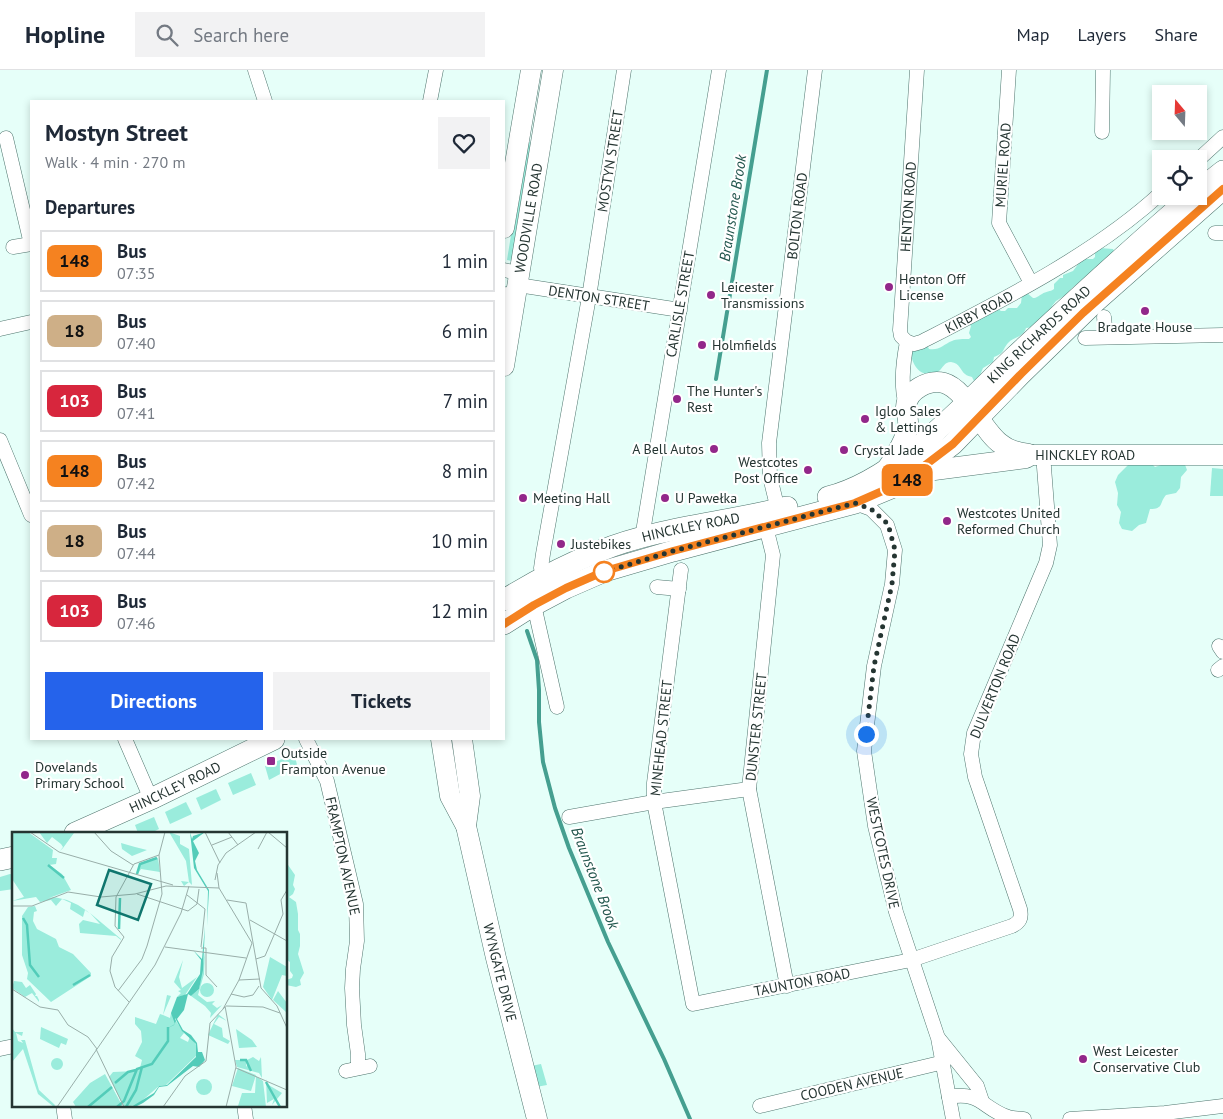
<!DOCTYPE html>
<html lang="en">
<head>
<meta charset="utf-8">
<style>
  body { margin:0; font-family:"PT Sans",sans-serif; background:#f2f2f3; color:#1f2937; height:100vh; display:flex; flex-direction:column; font-size:19px; white-space:nowrap }
  * { box-sizing:border-box; margin:0 }
  p { font-size:16px; color:#747a83 }
  .icon { flex:none; width:28px; height:28px; fill:none; stroke:currentColor; stroke-width:2; stroke-linecap:round; stroke-linejoin:round }
  .map { position:relative; flex:1; overflow:hidden }
  .panel { position:absolute; left:30px; top:30px; width:475px; height:640px; display:flex; flex-direction:column; background:#fff; border-radius:0px; box-shadow:0 2px 8px #0003 }
  .panel>* { flex:none }
  .badge { padding:0 10px; border-radius:8px; font-size:18px; line-height:32px }
  .needle { width:32px; rotate:341deg }
  .fabs { position:absolute; left:1152px; top:15px; display:grid; gap:10px }
  .fabs a { display:grid; place-items:center; width:55px; height:55px; border-radius:0px; background:#fff; box-shadow:0 2px 8px #0003; font-size:25px }
  .you { position:absolute; width:25px; height:25px; margin:-12px; border:4px solid #fff; border-radius:50%; background:#1a73e8; box-shadow:0 0 0 8px #1a73e833 }
  .map>.badge { position:absolute; translate:-50% -50%; box-shadow:0 0 0 2px #fff }
  h2 { padding:0 15px; font-size:19px; line-height:45px }
  .round { display:grid; place-items:center; flex:none; width:52px; height:52px; border-radius:0px; background:#f2f2f3 }
  .overview { display:flex; align-items:center; justify-content:space-between; height:85px; padding:0 15px }
  h1 { font-size:24px; font-weight:800; line-height:38px }
  .primary-button { display:flex; gap:10px; margin-top:auto; padding:10px 15px }
  .primary-button a { flex:1; height:58px; border-radius:0px; background:#2563eb; color:#fff; font-size:20px; font-weight:800; line-height:58px; text-align:center }
  .primary-button a+a { background:#f2f2f3; color:#1f2937 }
  ul { padding:0; list-style:none }
  li { display:flex; align-items:center; gap:15px; height:62px; margin:0 10px 8px; padding:0 5px; border:2px solid #e0e1e3; border-radius:0px }
  li div { flex:1 }
  li b { display:block; font-size:19px }
  li em { font-style:normal }
  li .badge { min-width:55px; font-weight:700; text-align:center }
  header { display:flex; align-items:center; gap:30px; box-sizing:border-box; height:70px; padding:0 25px; background:#fff; border-bottom:1px solid #e0e1e3 }
  header strong { font-size:24px }
  nav { display:flex; gap:28px; margin-inline-start:auto; font-size:18px }
  .search { width:350px; height:45px; background:#f2f2f3; display:flex; align-items:center; gap:12px; box-sizing:border-box; padding:0 18px; border-radius:0px; color:#747a83; font-size:19px }
  .map>svg:first-child { display:block }
</style>
</head>
<body>
<header>
<strong>Hopline</strong>
<div class="search"><svg class="icon" aria-label="search" viewBox="0 0 24 24"><circle cx="10" cy="10" r="6"/><path d="M15 15l6 6"/></svg>Search here</div>
<nav><a>Map</a><a>Layers</a><a>Share</a></nav>
</header>
<div class="map">
<svg width="1223" height="1049" viewBox="0 0 1223 1049">
  <rect width="100%" height="100%" fill="#e6fff9"/>
  <g fill="#9aecdc">
    <path d="M 526,72 L 536,73 L 517,192 L 507,190 Z"/>
    <path d="M 1100,178 L 1113,179 L 1115,183 L 1072,218 L 1067,224 L 1056,231 L 1052,236 L 1051,241 L 1034,257 L 1026,258 C 1023,268 1014,266 1008,273 C 1002,280 1005,283 994,287 L 993,292 L 983,298 L 978,310 L 974,311 L 972,307 C 970,306 967,306 965,304 C 960,300 960,293 951,292 C 944,292 943,298 939,301 C 923,311 911,296 911,281 L 927,275 L 929,279 C 939,281 944,274 952,271 C 956,269 964,269 969,269 L 971,267 L 969,263 L 971,256 L 969,254 L 998,239 L 1001,241 L 1005,241 L 1008,238 L 1017,238 L 1021,233 L 1022,225 L 1027,223 L 1033,228 C 1037,228 1038,226 1042,224 C 1046,221 1050,222 1054,219 L 1054,214 L 1060,208 L 1063,208 L 1063,205 L 1073,201 L 1082,189 L 1093,189 L 1095,187 L 1095,183 Z"/>
    <path d="M 1150,392 L 1155,397 L 1161,395 L 1162,392 L 1184,392 L 1187,400 L 1181,407 L 1180,418 L 1176,423 L 1166,425 C 1159,433 1164,439 1150,439 L 1146,453 L 1139,455 L 1132,461 L 1122,459 L 1119,453 L 1121,442 L 1117,435 L 1118,423 L 1115,412 L 1118,405 L 1128,395 Z"/>
    <path d="M 1212,398 L 1223,399 L 1223,426 L 1210,426 Z"/>
    <path d="M 292,685 L 295,686 L 297,695 L 269,710 L 265,696 Z"/>
    <path d="M 251,703 L 256,715 L 233,725 L 228,713 Z"/>
    <path d="M 216,719 L 221,730 L 201,740 L 196,728 Z"/>
    <path d="M 186,732 L 192,744 L 170,754 L 165,742 Z"/>
    <path d="M 154,747 L 159,759 L 151,763 L 138,763 L 135,755 Z"/>
    <path d="M 286,792 L 295,805 L 293,815 L 295,819 L 293,824 L 289,827 L 296,832 L 298,844 L 298,860 L 300,864 L 300,876 L 298,884 L 304,903 L 300,910 L 301,915 L 296,917 L 286,915 L 286,910 L 292,908 L 293,905 L 290,901 L 290,892 L 286,889 L 286,880 L 288,878 L 286,873 Z"/>
    <path d="M 10,804 L 14,805 L 14,819 L 0,821 L 0,807 Z"/>
    <path d="M 541,994 L 547,1015 L 536,1017 L 531,996 Z"/>
  </g>
  <g fill="none" stroke-linecap="round" stroke-linejoin="round">
    <g stroke="#459f90" stroke-width="4">
      <path d="M 716,309 L 767,0"/>
      <path d="M 527,561 L 537,590 L 539,620 L 539,652 L 543,692 L 555,738 L 569,778 L 608,872 L 664,989 L 690,1049"/>
    </g>
    <defs>
      <g id="street">
        <path d="M 255,0 L 265,31"/>
        <path d="M 1009,0 L 999,153 L 1031,213"/>
        <path d="M 430,31 L 436,0"/>
        <path d="M 1102,62 L 1103,0"/>
        <path d="M 6,68 L 31,174"/>
        <path d="M 1199,89 L 1223,67"/>
        <path d="M 1215,163 L 1223,163"/>
        <path d="M 13,177 L 31,174"/>
        <path d="M 504,200 L 513,202 L 518,211 C 518,220 512,225 504,224"/>
        <path d="M 518,215 L 680,240"/>
        <path d="M 1104,247 L 1106,267"/>
        <path d="M 0,259 L 31,252"/>
        <path d="M 1085,268 L 1223,265"/>
        <path id="s1" d="M 907,272 L 914,274 L 921,272 C 1001,231 1095,184 1161,123"/>
        <path id="s2" d="M 907,272 L 901,266 L 900,260 L 917,0"/>
        <path d="M 906,335 C 900,315 903,292 907,272"/>
        <path d="M 0,370 L 31,445"/>
        <path d="M 855,433 L 871,439 L 887,455 L 895,480 L 892,514 L 874,596 L 864,681 L 875,756 L 896,842 L 938,968 L 953,1049"/>
        <path d="M 778,440 L 770,407 L 769,373 L 815,0"/>
        <path d="M 766,457 L 773,485 L 749,719 L 787,916"/>
        <path d="M 642,468 L 719,0"/>
        <path d="M 681,500 L 654,713 L 654,732 L 693,934 L 911,890 L 1012,856 C 1020,852 1022,848 1020,839 L 975,707 L 971,684 L 974,663 L 1046,493 L 1050,475 L 1043,384"/>
        <path d="M 545,506 L 541,498 L 543,484 L 589,227 L 624,0"/>
        <path d="M 657,517 L 679,519"/>
        <path d="M 534,535 L 557,637"/>
        <path d="M 1219,576 L 1223,582"/>
        <path d="M 1218,600 L 1223,596"/>
        <path d="M 125,669 L 151,729"/>
        <path d="M 306,669 L 327,711 L 356,834 L 357,871 L 353,899 L 352,918 L 354,955 L 358,984 L 358,998"/>
        <path d="M 569,747 L 654,732 L 749,719"/>
        <path d="M 939,969 L 977,1016 L 982,1031"/>
        <path d="M 0,979 L 14,976"/>
        <path d="M 346,1001 L 370,996"/>
        <path d="M 949,1027 C 981,1021 983,1039 1008,1047 C 1013,1049 1019,1048 1024,1049"/>
        <path d="M 63,1035 L 65,1049"/>
        <path d="M 244,1035 L 246,1049"/>
        <path d="M 760,1036 L 944,992"/>
        <path d="M 1070,1049 L 1165,1043 L 1223,1036"/>
      </g>
      <g id="secondary">
        <path d="M 504,158 L 531,0"/>
        <path id="s3" d="M 504,296 L 553,0"/>
        <path d="M 886,400 C 895,387 905,372 908,356 C 909,349 906,343 906,337 C 907,320 929,309 944,313 C 966,319 983,362 1001,374 C 1008,380 1020,383 1029,384"/>
        <path id="s4" d="M 919,402 L 1026,388 L 1031,385 L 1223,385"/>
        <path id="s5" d="M 441,669 L 450,726 L 466,756 L 496,888 L 537,1049"/>
        <path d="M 462,669 L 470,726 L 466,756"/>
      </g>
      <g id="primary">
        <path d="M 1199,120 L 1223,101"/>
        <path id="s6" d="M 828,427 C 897,410 964,334 1014,287 C 1073,232 1131,178 1192,126"/>
        <path id="s7" d="M 504,530 C 535,511 567,494 600,481 C 659,457 725,453 787,437"/>
        <path d="M 504,554 L 534,535 L 566,518 L 605,501 L 673,481 L 855,433 L 903,413 L 953,374 L 1021,304 L 1094,233 L 1223,119"/>
        <path id="s8" d="M 75,763 L 151,729 L 274,669"/>
        <path d="M 0,790 L 14,787"/>
      </g>
    </defs>
    <use href="#street" stroke="#4f756e" stroke-width="15"/>
    <use href="#secondary" stroke="#4f756e" stroke-width="21"/>
    <use href="#primary" stroke="#4f756e" stroke-width="22"/>
    <use href="#street" stroke="#fff" stroke-width="14"/>
    <use href="#secondary" stroke="#fff" stroke-width="20"/>
    <use href="#primary" stroke="#fff" stroke-width="21"/>
  </g>
  <g fill="none" stroke-linecap="round" stroke-linejoin="round">
    <defs>
      <path id="line" d="M 504,554 L 534,535 L 566,518 L 605,501 L 673,481 L 855,433 L 903,412 L 953,374 L 1021,304 L 1083,243 L 1223,119"/>
    </defs>
    <use href="#line" stroke="#fff" stroke-width="11"/>
    <use href="#line" stroke="#f58220" stroke-width="8"/>
    <path stroke="#253532" stroke-width="5" stroke-dasharray="0 9" d="M 604,502 L 673,481 L 855,433 L 871,439 L 888,454 L 895,480 L 892,514 L 874,596 L 866,664"/>
  </g>
  <g fill="#92278a" stroke="#fff" stroke-width="2">
    <circle cx="889" cy="217" r="5"/>
    <circle cx="711" cy="225" r="5"/>
    <circle cx="1145" cy="241" r="5"/>
    <circle cx="702" cy="275" r="5"/>
    <circle cx="677" cy="329" r="5"/>
    <circle cx="865" cy="349" r="5"/>
    <circle cx="714" cy="379" r="5"/>
    <circle cx="844" cy="380" r="5"/>
    <circle cx="808" cy="400" r="5"/>
    <circle cx="523" cy="428" r="5"/>
    <circle cx="665" cy="428" r="5"/>
    <circle cx="947" cy="451" r="5"/>
    <circle cx="561" cy="474" r="5"/>
    <rect x="266" y="686" width="10" height="10" rx="2.5"/>
    <circle cx="25" cy="705" r="5"/>
    <circle cx="1083" cy="989" r="5"/>
  </g>
  <circle fill="#fff" stroke="#f58220" stroke-width="2.5" cx="604" cy="502" r="10"/>
  <g text-anchor="middle" stroke-width="4.5" stroke-linejoin="round" paint-order="stroke">
    <g font-size="14" fill="#253532" stroke="#fff">
      <text transform="translate(610 91) rotate(-81)" y="5">MOSTYN STREET</text>
      <text transform="translate(1003 95) rotate(-86)" y="5">MURIEL ROAD</text>
      <text dy="5" stroke="none"><textPath href="#s2" startOffset="138">HENTON ROAD</textPath></text>
      <text transform="translate(797 146) rotate(-83)" y="5">BOLTON ROAD</text>
      <text dy="5" stroke="none"><textPath href="#s3" startOffset="150">WOODVILLE ROAD</textPath></text>
      <text transform="translate(599 228) rotate(9)" y="5">DENTON STREET</text>
      <text transform="translate(680 234) rotate(-80)" y="5">CARLISLE STREET</text>
      <text dy="5" stroke="none"><textPath href="#s1" startOffset="80">KIRBY ROAD</textPath></text>
      <text dy="5" stroke="none"><textPath href="#s6" startOffset="269">KING RICHARDS ROAD</textPath></text>
      <text dy="5" stroke="none"><textPath href="#s4" startOffset="168">HINCKLEY ROAD</textPath></text>
      <text dy="5" stroke="none"><textPath href="#s7" startOffset="202">HINCKLEY ROAD</textPath></text>
      <text transform="translate(995 616) rotate(-68)" y="5">DULVERTON ROAD</text>
      <text transform="translate(756 657) rotate(-84)" y="5">DUNSTER STREET</text>
      <text transform="translate(661 668) rotate(-84)" y="5">MINEHEAD STREET</text>
      <text dy="5" stroke="none"><textPath href="#s8" startOffset="110">HINCKLEY ROAD</textPath></text>
      <text transform="translate(883 783) rotate(78)" y="5">WESTCOTES DRIVE</text>
      <text transform="translate(343 786) rotate(78)" y="5">FRAMPTON AVENUE</text>
      <text dy="5" stroke="none"><textPath href="#s5" startOffset="242">WYNGATE DRIVE</textPath></text>
      <text transform="translate(802 912) rotate(-11)" y="5">TAUNTON ROAD</text>
      <text transform="translate(852 1014) rotate(-13)" y="5">COODEN AVENUE</text>
    </g>
    <g font-size="14" fill="#253532" stroke="#fff" text-anchor="start">
      <text x="899" y="214">Henton Off<tspan x="899" dy="16">License</tspan></text>
      <text x="721" y="222">Leicester<tspan x="721" dy="16">Transmissions</tspan></text>
      <text x="1145" y="262" text-anchor="middle">Bradgate House</text>
      <text x="712" y="280">Holmfields</text>
      <text x="687" y="326">The Hunter's<tspan x="687" dy="16">Rest</tspan></text>
      <text x="875" y="346">Igloo Sales<tspan x="875" dy="16">&amp; Lettings</tspan></text>
      <text x="704" y="384" text-anchor="end">A Bell Autos</text>
      <text x="854" y="385">Crystal Jade</text>
      <text x="798" y="397" text-anchor="end">Westcotes<tspan x="798" dy="16">Post Office</tspan></text>
      <text x="533" y="433">Meeting Hall</text>
      <text x="675" y="433">U Pawełka</text>
      <text x="957" y="448">Westcotes United<tspan x="957" dy="16">Reformed Church</tspan></text>
      <text x="571" y="479">Justebikes</text>
      <text x="281" y="688">Outside<tspan x="281" dy="16">Frampton Avenue</tspan></text>
      <text x="35" y="702">Dovelands<tspan x="35" dy="16">Primary School</tspan></text>
      <text x="1093" y="986">West Leicester<tspan x="1093" dy="16">Conservative Club</tspan></text>
    </g>
    <g font-size="15" font-style="italic" fill="#22564d" stroke="#fff">
      <text transform="translate(733 138) rotate(-81)" y="5">Braunstone Brook</text>
      <text transform="translate(595 808) rotate(69)" y="5">Braunstone Brook</text>
    </g>
  </g>
  <g transform="translate(12 762)">
    <rect width="275" height="275" fill="#e6fff9"/>
    <path d="M 0,0 L 16,0 L 41,18 L 40,26 L 45,26 L 44,32 L 37,33 L 50,42 L 59,58 L 37,66 L 42,65 L 55,68 L 66,73 L 75,79 L 77,81 L 73,78 L 71,85 L 58,77 L 59,71 L 50,67 L 44,74 L 39,68 L 28,70 L 24,65 L 0,69 L 12,65 L 0,47 ZM 27,0 L 62,0 L 62,1 L 51,16 L 48,19 L 51,15 L 49,12 L 40,5 L 35,11 ZM 157,0 L 168,4 L 168,12 L 177,17 L 180,53 L 177,50 L 172,54 L 169,49 L 177,50 L 174,29 ZM 109,11 L 123,15 L 135,18 L 120,24 L 110,17 ZM 146,26 L 148,40 L 129,37 L 125,43 L 128,32 ZM 23,74 L 25,79 L 22,80 L 21,89 L 25,97 L 44,107 L 47,115 L 61,122 L 79,141 L 79,144 L 39,170 L 15,147 L 16,141 L 10,123 L 10,84 L 16,75 ZM 78,81 L 109,107 L 109,108 L 104,104 L 68,101 L 67,92 L 71,88 L 88,92 ZM 193,119 L 192,142 L 186,163 L 195,170 L 203,169 L 200,172 L 205,176 L 210,173 L 198,186 L 199,181 L 193,174 L 179,164 L 187,157 ZM 258,125 L 275,135 L 275,144 L 270,143 L 260,168 L 251,155 ZM 171,128 L 167,145 L 170,156 L 185,145 L 173,163 L 165,165 L 169,161 L 166,159 L 169,158 L 162,150 ZM 2,149 L 10,150 L 14,156 L 18,153 L 24,162 L 23,164 L 25,164 L 27,168 L 27,170 L 20,161 L 13,165 L 0,156 ZM188 158a7 7 0 1 1 14 0a7 7 0 1 1-14 0ZM 266,159 L 275,171 L 275,181 L 261,168 ZM 155,163 L 159,164 L 151,183 L 158,186 L 159,181 L 164,183 L 160,183 L 172,201 L 168,206 L 176,210 L 178,204 L 185,214 L 184,224 L 154,253 L 147,254 L 125,273 L 112,275 L 97,245 L 101,240 L 124,239 L 128,236 L 130,228 L 123,224 L 130,210 L 129,199 L 123,192 L 123,185 L 144,192 L 148,182 L 151,183 ZM 206,182 L 215,189 L 207,185 L 202,192 L 210,196 L 211,205 L 218,209 L 216,212 L 196,203 ZM 29,195 L 56,207 L 54,213 L 49,211 L 47,216 L 28,207 ZM 0,196 L 3,200 L 11,200 L 10,204 L 4,201 L 6,209 L 11,211 L 9,208 L 13,208 L 27,258 L 43,273 L 42,275 L 26,262 L 11,217 L 0,230 ZM 224,197 L 240,208 L 245,215 L 227,216 ZM 241,225 L 247,229 L 249,225 L 250,246 L 247,241 L 225,235 L 223,228 L 234,228 L 234,233 L 235,235 L 235,228 ZM39 232a6 6 0 1 1 12 0a6 6 0 1 1-12 0ZM 226,236 L 244,243 L 239,259 L 220,254 ZM 93,242 L 111,275 L 64,275 L 61,270 L 78,251 ZM 244,244 L 251,249 L 254,275 L 226,274 L 230,261 L 243,261 ZM184 255a8 8 0 1 1 16 0a8 8 0 1 1-16 0ZM 254,247 L 255,252 L 270,261 L 260,273 L 262,267 L 255,271 Z" fill="#9aecdc"/>
    <path d="M 178,0 L 180,7 L 181,4 L 193,0 L 181,9 L 187,21 L 183,29 L 185,38 L 197,58 L 195,94 L 196,59 L 182,36 ZM 193,94 L 191,138 L 187,157 L 179,164 L 176,162 L 172,178 L 165,187 L 171,198 L 179,203 L 185,211 L 186,220 L 190,220 L 193,228 L 187,235 L 181,234 L 155,254 L 147,255 L 142,263 L 131,271 L 125,274 L 119,275 L 142,261 L 147,254 L 155,253 L 184,225 L 184,212 L 170,199 L 163,186 L 163,187 L 164,189 L 162,193 L 154,197 L 163,192 L 159,181 L 165,165 L 175,162 L 188,142 L 189,128 L 181,118 L 190,127 Z" fill="#53ccb9"/>
    <path fill="none" stroke="#53ccb9" stroke-width="2.5" d="M 36,33 L 52,46M 125,42 L 128,32 L 145,26M 11,86 L 15,93 L 18,133 L 27,145M 107,97 L 108,66M 61,153 L 78,143M 228,228 L 234,228 L 239,239M 254,250 L 268,275M 103,251 L 116,240 L 124,238M 76,275 L 100,255M 105,275 L 112,269 L 125,237 L 140,232 L 156,209 L 156,195M 114,275 L 124,258 L 130,235"/>
    <path fill="none" stroke="#99aea9" stroke-width="1" d="M 18,0 L 47,20 L 161,53M 82,0 L 99,19 L 121,33M 193,0 L 208,31M 216,0 L 226,13M 256,0 L 275,16M 200,13 L 220,5M 246,17 L 255,0M 205,41 L 207,56M 203,48 L 206,33 L 214,21 L 244,0M 207,56 L 240,111 L 227,148 L 211,177M 125,62 L 176,79 L 185,72 L 187,57M 175,63 L 193,77 L 189,115M 215,68 L 234,71 L 249,156 L 265,174 L 275,196M 0,74 L 20,74 L 56,60 L 89,65 L 123,62 L 154,54 L 207,56M 238,88 L 275,109M 153,115 L 234,126M 189,116 L 194,116 L 194,143 L 205,155M 244,127 L 253,124 L 271,82 L 269,68 L 275,58M 227,148 L 248,147M 0,157 L 28,175 L 46,178 L 56,193 L 76,205 L 85,217M 106,159 L 130,127 L 135,114 L 150,62 L 147,23M 219,162 L 232,165 L 241,163 L 247,154M 117,170 L 103,155 L 98,139 L 100,125 L 112,105 L 103,94 L 104,65 L 122,32 L 147,23 L 153,0M 213,174 L 224,235 L 214,275M 214,174 L 251,175 L 268,181M 84,217 L 112,275M 224,236 L 275,258M 45,275 L 143,133 L 169,81 L 177,54M 151,275 L 173,244 L 194,229 L 198,191 L 213,175"/>
    <path fill="#0f766e" fill-opacity="0.15" stroke="#0f766e" stroke-width="2.5" d="M 97,38 L 139,52 L 126,88 L 85,73 Z"/>
    <rect width="275" height="275" fill="none" stroke="#253532" stroke-width="2.5"/>
  </g>
</svg>
<div class="fabs">
<a><svg class="needle" viewBox="-14 -14 28 28"><path d="M0-13l5 13h-10z" fill="#e53935"/><path d="M0 13l5-13h-10z" fill="#747a83"/></svg></a>
<a><svg class="icon" aria-label="locate" viewBox="0 0 24 24"><circle cx="12" cy="12" r="6"/><path d="M12 2v4M12 18v4M2 12h4M18 12h4"/></svg></a>
</div>
<div class="you" style="left:866px;top:664px"></div>
<b class="badge" style="left:907px;top:410px;background:#f58220;color:#111">148</b>
<section class="panel">
<div class="overview"><div><h1>Mostyn Street</h1><p>Walk · 4 min · 270 m</p></div><a class="round"><svg class="icon" aria-label="heart" viewBox="0 0 24 24"><path d="M12 20l-8-8c-3-5 5-10 8-4 3-6 11-1 8 4z"/></svg></a></div>
<h2>Departures</h2>
<ul>
<li><span class="badge" style="background:#f58220;color:#111">148</span><div><b>Bus</b><p>07:35</p></div><em>1 min</em></li>
<li><span class="badge" style="background:#ceaf87;color:#111">18</span><div><b>Bus</b><p>07:40</p></div><em>6 min</em></li>
<li><span class="badge" style="background:#d7263d;color:#fff">103</span><div><b>Bus</b><p>07:41</p></div><em>7 min</em></li>
<li><span class="badge" style="background:#f58220;color:#111">148</span><div><b>Bus</b><p>07:42</p></div><em>8 min</em></li>
<li><span class="badge" style="background:#ceaf87;color:#111">18</span><div><b>Bus</b><p>07:44</p></div><em>10 min</em></li>
<li><span class="badge" style="background:#d7263d;color:#fff">103</span><div><b>Bus</b><p>07:46</p></div><em>12 min</em></li>
</ul>
<div class="primary-button"><a>Directions</a><a>Tickets</a></div>
</section>
</div>
</body>
</html>
